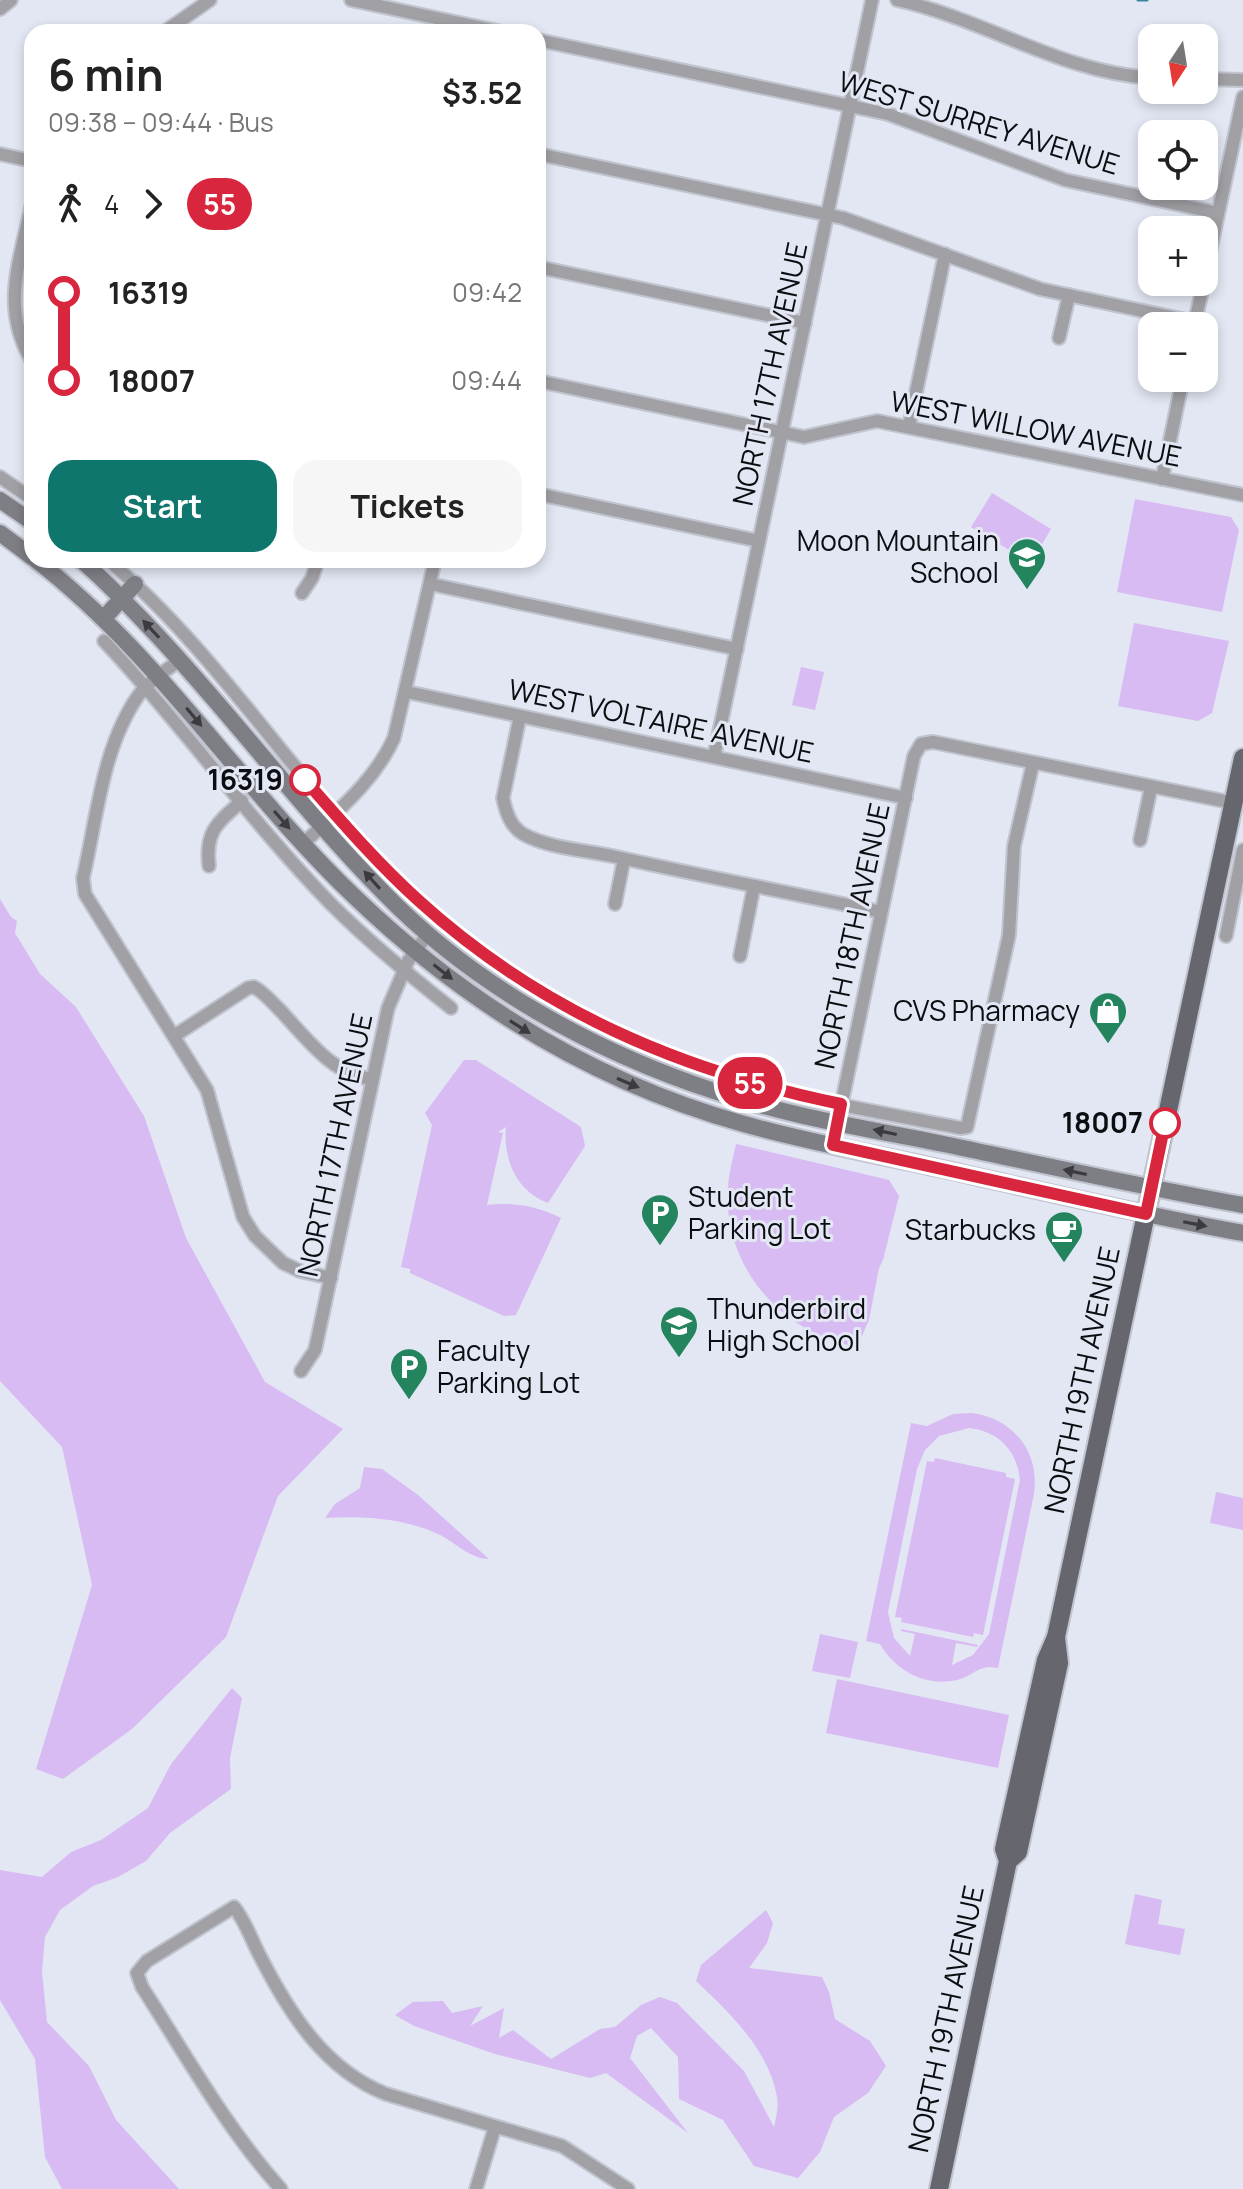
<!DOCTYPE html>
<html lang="en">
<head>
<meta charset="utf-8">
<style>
  body { margin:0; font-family:Manrope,sans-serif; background:#f6f6f6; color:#222; height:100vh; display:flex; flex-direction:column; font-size:30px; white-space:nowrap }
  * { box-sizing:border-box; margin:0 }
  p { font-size:26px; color:#767676 }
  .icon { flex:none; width:44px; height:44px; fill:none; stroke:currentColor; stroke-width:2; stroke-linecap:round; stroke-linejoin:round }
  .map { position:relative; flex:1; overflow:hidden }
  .drawer { position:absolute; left:24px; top:24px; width:522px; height:544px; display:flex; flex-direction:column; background:#fff; border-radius:24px; box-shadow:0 4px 12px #0003 }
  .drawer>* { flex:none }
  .badge { padding:0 16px; border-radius:26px; font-size:28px; line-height:52px }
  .needle { width:52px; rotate:192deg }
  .buttons { position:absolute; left:1138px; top:24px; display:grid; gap:16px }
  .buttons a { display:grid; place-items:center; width:80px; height:80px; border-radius:16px; background:#fff; box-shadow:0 4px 12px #0003; font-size:40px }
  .map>.badge { position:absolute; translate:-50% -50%; box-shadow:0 0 0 4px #fff }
  .legs { display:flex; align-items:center; gap:12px; height:88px; padding:0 24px; font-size:26px }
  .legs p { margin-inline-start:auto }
  .summary { display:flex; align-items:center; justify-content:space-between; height:136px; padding:0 24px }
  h1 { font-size:44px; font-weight:700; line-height:60px }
  .button { display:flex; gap:16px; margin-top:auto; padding:16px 24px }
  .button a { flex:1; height:92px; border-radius:24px; background:#0f766e; color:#fff; font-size:32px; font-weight:700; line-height:92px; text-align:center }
  .button a+a { background:#f6f6f6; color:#222 }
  ul { padding:0 24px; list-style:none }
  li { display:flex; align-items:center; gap:28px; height:88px; font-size:30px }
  li i { display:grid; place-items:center; width:12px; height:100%; margin:0 10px; background:currentColor }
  li i::after { content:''; width:20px; height:20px; margin:-10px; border:6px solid; border-radius:50%; background:#fff }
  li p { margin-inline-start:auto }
  li:first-child i { background:linear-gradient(#0000 50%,currentColor 0) }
  li:last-child i { background:linear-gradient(currentColor 50%,#0000 0) }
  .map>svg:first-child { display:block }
</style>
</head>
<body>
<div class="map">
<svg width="1243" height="2189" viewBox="0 0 1243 2189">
  <rect width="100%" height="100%" fill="#e2e7f3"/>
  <g fill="#d8bbf2" fill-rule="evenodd">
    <path d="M 992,493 L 1051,529 L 1031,563 L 971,527 Z"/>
    <path d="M 1135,499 L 1231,517 L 1239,530 L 1222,612 L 1117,592 Z"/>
    <path d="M 1134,623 L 1229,641 L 1212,713 L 1198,721 L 1118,706 Z"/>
    <path d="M 801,667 L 824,672 L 815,710 L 792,705 Z"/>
    <path d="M 0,899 L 11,917 L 17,921 L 15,933 L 40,974 L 76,1007 L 144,1116 L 186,1238 L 265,1382 L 343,1429 L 278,1496 L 226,1637 L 132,1729 L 63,1779 L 36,1769 L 92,1585 L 62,1447 L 0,1381 Z"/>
    <path d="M 464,1060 L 476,1060 L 581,1127 L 585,1146 L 548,1203 C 516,1191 503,1159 506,1127 L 498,1132 L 503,1133 L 487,1205 C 514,1202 536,1206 561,1218 L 516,1315 L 504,1316 L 410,1273 L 410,1269 L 401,1267 L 432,1125 L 425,1113 Z"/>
    <path d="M 736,1144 L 889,1180 L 899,1196 L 883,1260 L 879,1268 L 869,1320 L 857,1347 C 782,1334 722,1266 728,1187 C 729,1172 733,1158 736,1144 Z"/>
    <path d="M 972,1413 C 1014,1419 1040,1452 1034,1494 L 998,1668 C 977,1664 976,1675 957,1680 C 925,1687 896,1671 880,1644 L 866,1641 L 911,1423 L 927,1426 L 953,1414 ZM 969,1428 C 998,1431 1017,1450 1020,1480 L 989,1634 L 973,1655 L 952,1665 L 956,1643 L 977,1647 L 978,1645 L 901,1629 L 901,1631 L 915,1634 L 910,1656 L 894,1638 L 888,1612 L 917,1469 L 925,1450 L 939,1436 Z"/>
    <path d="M 935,1458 L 1006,1473 L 1006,1477 L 1015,1479 L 983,1635 L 974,1633 L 973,1637 L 901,1622 L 902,1618 L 895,1617 L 927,1461 L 934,1462 Z"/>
    <path d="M 364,1467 L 382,1469 L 418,1495 L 489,1559 C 470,1559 455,1542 438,1534 C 403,1518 363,1516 325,1518 L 335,1504 L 360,1488 Z"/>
    <path d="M 1216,1492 L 1243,1498 L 1243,1530 L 1210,1523 Z"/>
    <path d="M 820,1634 L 858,1642 L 850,1678 L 812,1671 Z"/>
    <path d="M 837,1679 L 1009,1715 L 998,1768 L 826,1733 Z"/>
    <path d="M 232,1688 L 242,1698 L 230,1758 L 231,1789 L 170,1833 L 146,1861 L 118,1877 L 93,1886 L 60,1910 L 45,1937 L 42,1972 L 47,2022 L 89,2066 L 116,2120 L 179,2189 L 62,2189 L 45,2157 L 35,2059 L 0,2000 L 0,1870 L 42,1877 L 71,1852 L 101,1840 L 148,1808 L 171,1764 Z"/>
    <path d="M 1135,1894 L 1162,1900 L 1158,1924 L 1185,1929 L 1180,1955 L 1125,1944 Z"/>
    <path d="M 766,1910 L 773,1923 L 767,1943 L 749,1968 L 822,1977 L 829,1992 L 835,2019 L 870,2041 L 886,2066 L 868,2093 L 834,2117 L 820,2152 L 798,2178 L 754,2166 L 723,2120 L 679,2099 L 678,2057 L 651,2028 L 637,2036 L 630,2058 L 688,2133 L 606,2073 L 590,2078 L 495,2054 L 414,2026 L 395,2015 L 413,2002 L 443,2001 L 452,2013 L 483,2006 L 470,2026 L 504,2008 L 499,2038 L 513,2030 L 551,2059 L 600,2029 L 615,2027 L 641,2005 L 660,1997 L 677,2003 L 744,2071 L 774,2127 C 776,2118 779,2106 777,2097 C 769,2050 729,2012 696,1981 L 701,1965 Z"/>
  </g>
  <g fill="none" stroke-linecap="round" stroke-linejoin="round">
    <path stroke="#3c849e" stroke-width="3" d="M 1138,0 L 1147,0"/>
    <defs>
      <g id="minor">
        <path d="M 351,0 L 502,32"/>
        <path d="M 897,0 C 984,19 1062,73 1152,78"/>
        <path d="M 0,9 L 11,0"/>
        <path d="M 164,32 L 210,0"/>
        <path d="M 538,40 L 888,114 L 1065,180 L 1218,213"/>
        <path d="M 1204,79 L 1243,80"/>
        <path d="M 0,154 L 32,161"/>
        <path d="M 538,154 L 843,218 L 1040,289 L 1195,322"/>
        <path d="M 32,204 C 20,261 0,308 32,361"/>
        <path d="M 538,267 L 805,323"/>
        <path d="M 1204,280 L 1243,97"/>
        <path d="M 1194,326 L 1204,282"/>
        <path d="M 1059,338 L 1069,295"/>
        <path d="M 538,381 L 804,437 L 877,421 L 1243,495"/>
        <path d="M 909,426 L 945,254"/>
        <path d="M 0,477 L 32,499"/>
        <path d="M 1162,479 L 1183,378"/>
        <path d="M 538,494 L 759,541"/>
        <path d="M 108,560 C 210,646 282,761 373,857 C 467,955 590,1032 719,1074 C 797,1099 879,1112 960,1128 L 967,1127 L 1009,935 L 1014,846 L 1033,763"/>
        <path d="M 430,584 L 737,649"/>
        <path d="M 302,593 L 312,578 L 318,560"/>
        <path d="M 104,641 C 183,725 250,821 331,904 C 369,942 409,975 451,1008"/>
        <path d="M 180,660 C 165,671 149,681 138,696 C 102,748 97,818 83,878 L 85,894 L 207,1090 L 243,1217 L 255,1236 L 283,1263 L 300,1271 L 331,1278"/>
        <path d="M 407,692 L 906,798"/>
        <path d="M 520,716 L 503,798 C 506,812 510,826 523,834 C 548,848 584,850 612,856 C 701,876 792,893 881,912"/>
        <path d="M 714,757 L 872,0"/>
        <path d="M 1140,840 L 1151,787"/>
        <path d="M 303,844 C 337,811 374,782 394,738 L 435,560"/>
        <path d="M 209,866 C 205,831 217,823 242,801"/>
        <path d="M 615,904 L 624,859"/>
        <path d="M 1226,936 L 1243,850"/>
        <path d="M 740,956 L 754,886"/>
        <path d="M 174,1036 L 248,988 L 254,987 C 263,992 270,1000 278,1008 C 305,1036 331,1075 372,1079"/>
        <path d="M 833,1145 L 914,756 L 921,744 L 933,742 L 1234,803"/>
        <path d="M 301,1371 L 315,1350 L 388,1008 L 408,961 L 428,934"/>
        <path d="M 281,2189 C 226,2128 186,2055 142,1987 L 137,1973 L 147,1961 L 234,1907 C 246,1922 251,1939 260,1956 C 289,2013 325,2070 386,2094 L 562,2146 L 628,2189"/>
        <path d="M 476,2189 L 495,2127"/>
      </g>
      <g id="secondary">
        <path d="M 0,500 L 32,522"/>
        <path d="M 0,533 L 32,557"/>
        <path d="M 36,560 C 160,656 243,791 357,899 C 467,1004 597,1083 744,1124 C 811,1143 880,1155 947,1170 C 1046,1192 1144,1215 1243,1233"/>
        <path d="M 81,560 C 107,582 131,608 155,633 C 234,717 303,811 384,893 C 473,985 593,1051 714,1091 C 793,1118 877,1130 958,1147 C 1053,1167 1147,1188 1243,1205"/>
        <path d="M 104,618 L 135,584"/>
      </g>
      <g id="primary">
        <path d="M 1008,1861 L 1018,1852 L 1059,1663 L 1056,1637"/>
        <path d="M 939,2189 L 1008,1861 L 1004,1849 L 1046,1660 L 1056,1637 L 1243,758"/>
      </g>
    </defs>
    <use href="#minor" stroke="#c0c4cf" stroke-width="16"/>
    <use href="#secondary" stroke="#c0c4cf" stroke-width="20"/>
    <use href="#primary" stroke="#c0c4cf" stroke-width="22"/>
    <use href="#minor" stroke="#a0a0a5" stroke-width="12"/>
    <use href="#secondary" stroke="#7e7e85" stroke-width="16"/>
    <use href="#primary" stroke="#66666e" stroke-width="18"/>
  </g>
  <defs><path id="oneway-solid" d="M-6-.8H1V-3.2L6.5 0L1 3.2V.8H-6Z" transform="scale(2)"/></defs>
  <g fill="#3a3a3f">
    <use href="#oneway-solid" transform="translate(151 629) rotate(-133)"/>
    <use href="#oneway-solid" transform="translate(194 717) rotate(50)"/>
    <use href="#oneway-solid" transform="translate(282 820) rotate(49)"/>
    <use href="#oneway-solid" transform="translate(372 880) rotate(-132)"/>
    <use href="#oneway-solid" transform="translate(443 972) rotate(38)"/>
    <use href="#oneway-solid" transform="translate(520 1027) rotate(32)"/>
    <use href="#oneway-solid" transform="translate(628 1083) rotate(23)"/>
    <use href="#oneway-solid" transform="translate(885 1132) rotate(-168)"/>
    <use href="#oneway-solid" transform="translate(1075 1172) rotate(-168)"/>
    <use href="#oneway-solid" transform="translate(1195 1224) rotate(11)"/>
  </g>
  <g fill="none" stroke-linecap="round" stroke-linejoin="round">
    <defs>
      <path id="line-1" d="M 305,780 C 341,821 377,863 418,900 C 540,1011 681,1071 841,1104 L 833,1145 L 1146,1214 L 1165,1123"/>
    </defs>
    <use href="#line-1" stroke="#fff" stroke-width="18"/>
    <use href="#line-1" stroke="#d7263d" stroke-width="12"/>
  </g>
  <defs>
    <symbol id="school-pin" viewBox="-11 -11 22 30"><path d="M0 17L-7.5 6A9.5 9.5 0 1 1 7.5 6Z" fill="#23845d" stroke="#e2e7f3"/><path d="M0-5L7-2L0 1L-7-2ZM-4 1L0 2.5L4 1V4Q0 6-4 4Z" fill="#fff"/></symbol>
    <symbol id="shop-pin" viewBox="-11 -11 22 30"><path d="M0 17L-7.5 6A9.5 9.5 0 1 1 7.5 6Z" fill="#23845d" stroke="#e2e7f3"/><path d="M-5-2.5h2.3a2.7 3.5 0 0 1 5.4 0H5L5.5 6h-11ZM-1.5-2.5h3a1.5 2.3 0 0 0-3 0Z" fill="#fff"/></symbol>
    <symbol id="parking-pin" viewBox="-11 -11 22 30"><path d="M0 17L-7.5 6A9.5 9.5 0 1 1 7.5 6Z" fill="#23845d" stroke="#e2e7f3"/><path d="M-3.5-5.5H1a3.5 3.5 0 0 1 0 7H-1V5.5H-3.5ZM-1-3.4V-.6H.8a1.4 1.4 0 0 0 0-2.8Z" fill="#fff"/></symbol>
    <symbol id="cafe-pin" viewBox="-11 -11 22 30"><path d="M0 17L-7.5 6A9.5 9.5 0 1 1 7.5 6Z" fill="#23845d" stroke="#e2e7f3"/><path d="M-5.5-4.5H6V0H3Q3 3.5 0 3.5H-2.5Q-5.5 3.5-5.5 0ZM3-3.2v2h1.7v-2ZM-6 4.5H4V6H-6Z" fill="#fff"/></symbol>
  </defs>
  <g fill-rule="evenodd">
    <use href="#school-pin" x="1005" y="535" width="44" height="60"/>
    <use href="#shop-pin" x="1086" y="989" width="44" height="60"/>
    <use href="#parking-pin" x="638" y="1191" width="44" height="60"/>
    <use href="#cafe-pin" x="1042" y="1208" width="44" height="60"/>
    <use href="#school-pin" x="657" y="1303" width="44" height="60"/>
    <use href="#parking-pin" x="387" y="1345" width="44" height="60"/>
  </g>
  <g fill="#fff" stroke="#d7263d" stroke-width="4">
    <circle cx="305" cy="780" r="14"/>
    <circle cx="1165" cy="1123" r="14"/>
  </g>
  <g text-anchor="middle" stroke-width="6" stroke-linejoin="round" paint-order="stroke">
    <g font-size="28" fill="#0c0d11" stroke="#e2e7f3">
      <text transform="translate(979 123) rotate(17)" y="10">WEST SURREY AVENUE</text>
      <text transform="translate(770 374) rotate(-78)" y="10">NORTH 17TH AVENUE</text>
      <text transform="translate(1036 429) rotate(11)" y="10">WEST WILLOW AVENUE</text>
      <text transform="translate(661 721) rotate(12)" y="10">WEST VOLTAIRE AVENUE</text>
      <text transform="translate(852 936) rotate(-78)" y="10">NORTH 18TH AVENUE</text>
      <text transform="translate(335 1145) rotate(-78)" y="10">NORTH 17TH AVENUE</text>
      <text transform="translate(1082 1380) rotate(-78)" y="10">NORTH 19TH AVENUE</text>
      <text transform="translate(946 2019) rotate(-78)" y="10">NORTH 19TH AVENUE</text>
    </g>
    <g font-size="28" fill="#0c0d11" stroke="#e2e7f3" text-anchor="end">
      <text x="999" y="551">Moon Mountain<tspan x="999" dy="32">School</tspan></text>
      <text x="1080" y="1021">CVS Pharmacy</text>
      <text x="688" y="1207" text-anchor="start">Student<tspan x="688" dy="32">Parking Lot</tspan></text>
      <text x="1036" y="1240">Starbucks</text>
      <text x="707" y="1319" text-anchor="start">Thunderbird<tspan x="707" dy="32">High School</tspan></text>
      <text x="437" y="1361" text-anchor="start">Faculty<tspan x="437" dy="32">Parking Lot</tspan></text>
    </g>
    <g font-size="28" font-weight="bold" fill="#0c0d11" stroke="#e2e7f3" text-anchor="end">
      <text x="283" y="790">16319</text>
      <text x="1143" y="1133">18007</text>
    </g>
  </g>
</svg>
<div class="buttons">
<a><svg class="needle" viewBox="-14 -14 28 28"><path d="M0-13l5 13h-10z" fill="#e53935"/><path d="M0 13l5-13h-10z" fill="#767676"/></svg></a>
<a><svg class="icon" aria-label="locate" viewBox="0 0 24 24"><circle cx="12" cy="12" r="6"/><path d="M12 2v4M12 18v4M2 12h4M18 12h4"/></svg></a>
<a>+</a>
<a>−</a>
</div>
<b class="badge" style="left:750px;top:1083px;background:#d7263d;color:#fff">55</b>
<section class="drawer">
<div class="summary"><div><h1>6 min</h1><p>09:38 – 09:44 · Bus</p></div><b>$3.52</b></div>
<div class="legs"><svg class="icon" aria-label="walk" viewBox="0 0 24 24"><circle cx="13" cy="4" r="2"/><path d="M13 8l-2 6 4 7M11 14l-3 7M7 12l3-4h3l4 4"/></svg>4<svg class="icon" aria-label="forward" viewBox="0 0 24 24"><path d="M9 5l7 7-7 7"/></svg><b class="badge" style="background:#d7263d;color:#fff">55</b></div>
<ul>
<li><i style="color:#d7263d"></i><b>16319</b><p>09:42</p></li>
<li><i style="color:#d7263d"></i><b>18007</b><p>09:44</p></li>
</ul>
<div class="button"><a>Start</a><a>Tickets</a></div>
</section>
</div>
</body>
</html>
